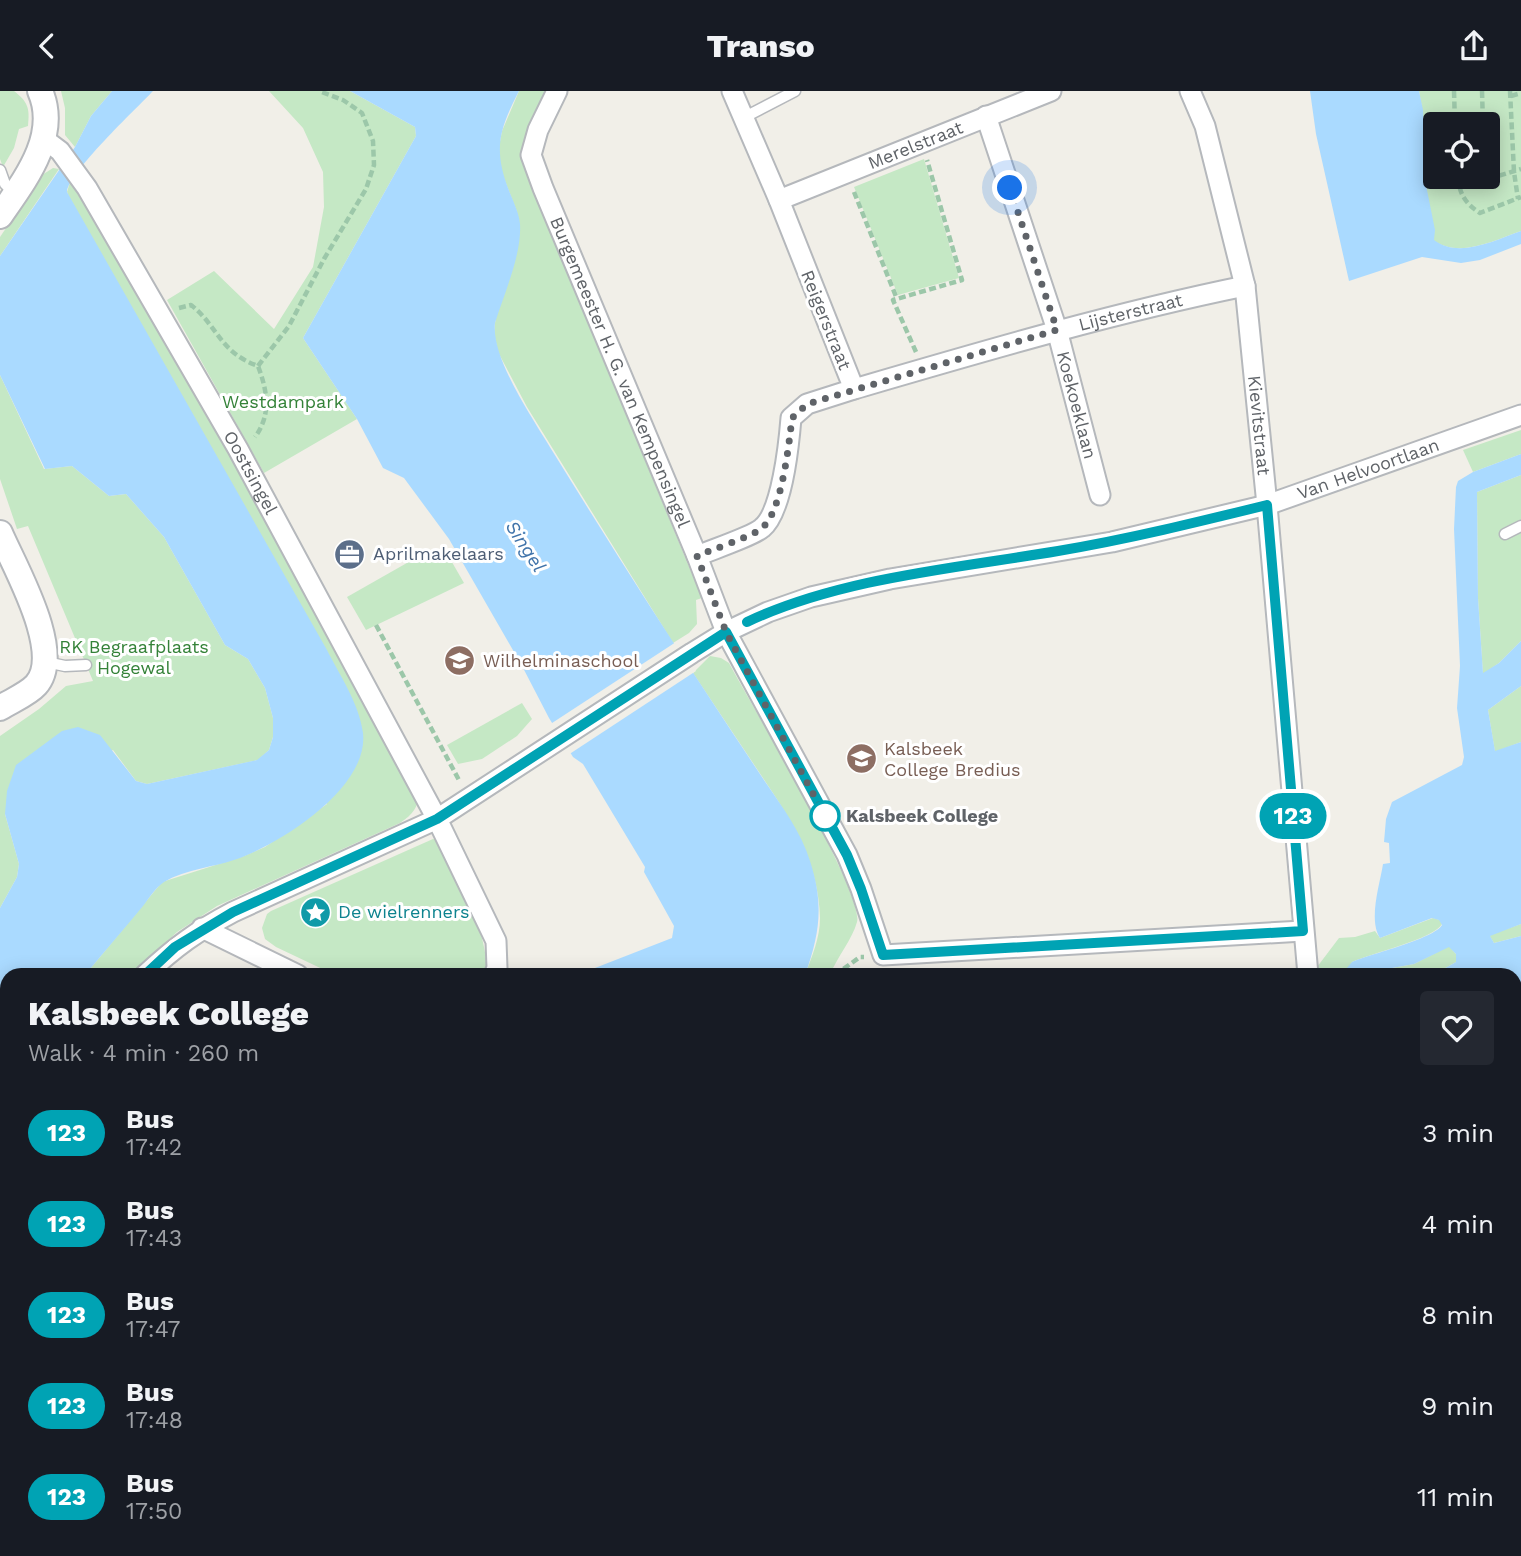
<!DOCTYPE html>
<html lang="en">
<head>
<meta charset="utf-8">
<style>
  body { margin:0; font-family:"Work Sans",sans-serif; background:#242831; color:#f1f3f6; height:100vh; display:flex; flex-direction:column; font-size:26px; white-space:nowrap }
  * { box-sizing:border-box; margin:0 }
  p { font-size:23px; color:#9ea1a6 }
  .icon { flex:none; width:38px; height:38px; fill:none; stroke:currentColor; stroke-width:2; stroke-linecap:round; stroke-linejoin:round }
  .map { position:relative; flex:1; overflow:hidden }
  .details { position:absolute; left:0px; top:877px; width:1522px; height:590px; display:flex; flex-direction:column; background:#171b24; border-radius:21px 21px 0 0; box-shadow:0 4px 18px #0003 }
  .details>* { flex:none }
  .badge { padding:0 14px; border-radius:23px; font-size:24px; line-height:46px }
  .fabs { position:absolute; left:1423px; top:21px; display:grid; gap:14px }
  .fabs a { display:grid; place-items:center; width:77px; height:77px; border-radius:7px; background:#171b24; box-shadow:0 4px 18px #0003; font-size:35px }
  .you { position:absolute; width:35px; height:35px; margin:-18px; border:5px solid #fff; border-radius:50%; background:#1a73e8; box-shadow:0 0 0 10px #1a73e833 }
  .map>.badge { position:absolute; translate:-50% -50%; box-shadow:0 0 0 4px #fff }
  .round { display:grid; place-items:center; flex:none; width:74px; height:74px; border-radius:7px; background:#242831 }
  .head { display:flex; align-items:center; justify-content:space-between; height:119px; padding:0 28px }
  h1 { font-size:33px; font-weight:800; line-height:52px }
  ul { padding:0; list-style:none }
  li { display:flex; align-items:center; gap:21px; height:91px; padding:0 28px }
  li div { flex:1 }
  li b { display:block; font-size:26px }
  li em { font-style:normal }
  li .badge { min-width:77px; font-weight:700; text-align:center }
  header { display:flex; justify-content:space-between; align-items:center; height:91px; padding:0 28px; background:#171b24; font-size:32px; font-weight:800 }
  .map>svg:first-child { display:block }
</style>
</head>
<body>
<header><svg class="icon" aria-label="back" viewBox="0 0 24 24"><path d="M15 5l-7 7 7 7"/></svg>Transo<svg class="icon" aria-label="share" viewBox="0 0 24 24"><path d="M12 15V3M7 8l5-5 5 5M5 13v7h14v-7"/></svg></header>
<div class="map">
<svg width="1521" height="1465" viewBox="0 0 1521 1465">
  <rect width="100%" height="100%" fill="#f1efe8"/>
  <g fill="#c5e8c5" fill-rule="evenodd">
    <path d="M 0,0 L 14,0 C 28,11 30,17 28,35 L 19,38 L 14,57 L 3,76 L 0,68 Z"/>
    <path d="M 61,0 L 112,0 L 91,25 L 75,56 L 65,44 L 65,17 Z"/>
    <path d="M 269,0 L 350,0 L 415,36 L 416,45 L 303,247 L 357,328 L 264,382 L 167,209 L 214,180 L 274,238 L 313,176 L 324,116 L 323,81 L 303,37 Z"/>
    <path d="M 519,0 L 546,0 C 528,36 518,45 528,86 L 702,507 L 696,509 L 697,533 L 689,542 L 673,552 L 527,316 L 498,261 L 494,243 L 495,232 L 517,121 L 500,77 L 498,61 L 502,40 Z"/>
    <path d="M 1419,0 L 1521,0 L 1521,140 C 1495,149 1459,168 1433,149 C 1433,129 1428,113 1426,94 C 1422,63 1426,31 1419,0 ZM 1435,33 L 1488,33 L 1488,86 L 1435,86 Z"/>
    <path d="M 924,68 L 959,187 L 898,204 L 854,96 Z"/>
    <path d="M 53,77 L 59,78 L 0,165 L 0,146 L 42,84 Z"/>
    <path d="M 70,91 C 198,288 307,496 419,702 C 418,717 413,723 400,732 L 217,815 L 177,841 L 131,884 L 85,884 L 162,791 L 244,765 L 265,756 L 327,713 L 67,101 Z"/>
    <path d="M 0,284 L 44,378 L 72,375 L 109,405 L 126,403 L 164,446 L 225,554 L 248,568 L 265,597 L 273,627 L 273,646 L 269,659 L 258,669 L 147,693 L 136,690 L 113,659 L 5,723 L 19,773 L 17,786 L 0,817 L 0,645 L 39,618 L 66,595 L 93,590 L 28,435 L 17,438 L 0,388 Z"/>
    <path d="M 1521,339 L 1521,363 L 1473,381 L 1463,359 Z"/>
    <path d="M 1521,384 L 1521,550 L 1499,572 L 1483,583 L 1478,507 L 1477,401 Z"/>
    <path d="M 428,460 L 449,466 L 464,492 L 366,539 L 347,506 Z"/>
    <path d="M 710,565 L 721,567 L 729,572 C 749,610 865,803 857,831 C 852,849 837,866 830,884 L 805,884 C 812,865 820,847 820,827 C 819,767 785,720 753,672 C 733,642 713,612 693,582 Z"/>
    <path d="M 1521,595 L 1521,651 L 1495,661 L 1488,619 Z"/>
    <path d="M 522,612 L 532,628 L 517,645 L 482,668 L 458,673 L 447,654 Z"/>
    <path d="M 433,748 L 444,751 C 456,780 494,856 485,884 L 335,884 L 276,856 L 265,848 L 262,837 L 267,823 L 271,820 Z"/>
    <path d="M 1433,827 L 1440,829 L 1442,833 C 1434,848 1371,862 1352,871 L 1347,882 L 1350,884 L 1311,884 L 1339,847 L 1355,846 L 1375,840 L 1380,847 Z"/>
    <path d="M 1521,833 L 1521,845 L 1494,852 L 1489,844 Z"/>
    <path d="M 1449,855 L 1456,863 L 1456,871 L 1433,884 L 1354,884 L 1414,873 Z"/>
    <path d="M 1521,1080 L 1521,1465 L 0,1465 L 0,1364 L 7,1366 L 7,1460 L 1516,1460 L 1516,1082 Z"/>
  </g>
  <g fill="#aadaff">
    <path d="M 112,0 L 153,0 C 136,18 68,82 67,101 L 327,559 C 340,585 359,612 363,642 C 369,696 284,750 240,767 C 216,776 186,778 164,791 C 156,796 149,807 143,815 C 124,838 104,861 85,884 L 7,884 L 7,976 L 0,984 L 0,817 L 17,786 L 19,773 L 5,723 L 7,700 L 16,674 L 62,640 L 78,636 L 100,644 L 136,690 L 147,693 L 257,669 L 269,659 L 273,646 L 273,627 L 265,597 L 248,568 L 225,554 L 164,446 L 126,403 L 109,405 L 72,375 L 45,378 L 0,284 L 0,165 L 75,56 L 91,25 Z"/>
    <path d="M 350,0 L 519,0 C 500,37 493,57 508,97 C 512,108 519,121 520,133 C 522,163 504,203 495,232 C 491,268 534,329 553,361 C 605,445 658,529 713,612 C 730,638 748,665 766,692 C 783,717 801,741 810,770 C 824,813 820,842 805,884 L 577,884 L 672,847 L 674,835 L 644,781 L 645,776 L 583,673 L 573,666 L 549,627 L 521,573 L 449,448 L 404,387 L 383,377 L 357,328 L 303,247 L 416,45 L 415,36 Z"/>
    <path d="M 1310,0 L 1419,0 L 1423,19 L 1426,94 L 1435,139 L 1434,149 C 1459,168 1495,149 1521,140 L 1521,153 L 1480,169 L 1461,172 L 1422,166 L 1349,190 L 1316,43 Z"/>
    <path d="M 1521,363 L 1521,384 L 1477,401 L 1478,507 L 1483,582 L 1499,572 L 1521,550 L 1521,595 L 1488,619 L 1495,660 L 1521,651 L 1521,833 L 1490,845 L 1494,852 L 1521,845 L 1521,1080 L 1516,1082 L 1516,884 L 1433,884 L 1456,871 L 1456,863 L 1449,856 L 1414,873 L 1354,884 L 1350,884 L 1346,878 L 1352,871 C 1370,863 1434,848 1442,834 L 1439,829 L 1432,827 L 1380,847 C 1368,829 1380,793 1383,773 L 1390,772 L 1389,752 L 1384,751 L 1386,728 L 1392,711 L 1462,674 L 1464,666 L 1457,617 L 1460,575 L 1454,438 L 1456,396 L 1458,390 L 1473,381 Z"/>
    <path d="M 1521,1122 L 1521,1168 L 1516,1171 L 1516,1123 Z"/>
    <path d="M 1516,1229 L 1521,1236 L 1521,1304 L 1516,1296 Z"/>
    <path d="M 7,1241 L 7,1366 L 0,1364 L 0,1242 Z"/>
    <path d="M 1516,1339 L 1521,1339 L 1521,1394 L 1516,1396 Z"/>
    <path d="M 872,1460 L 951,1460 L 937,1465 L 860,1465 Z"/>
    <path d="M 1452,1460 L 1497,1460 L 1496,1465 L 1456,1465 Z"/>
  </g>
  <path fill="#f1efe8" d="M 676,551 L 696,580 L 568,664 L 549,634 Z"/>
  <g fill="none" stroke-linecap="round" stroke-linejoin="round">
    <defs>
      <g id="service">
        <path d="M 743,27 L 795,0"/>
        <path d="M 0,79 L 5,93 L 15,103"/>
        <path d="M 1505,443 L 1521,435"/>
        <path d="M 46,571 L 65,575 L 86,574"/>
      </g>
      <g id="minor">
        <path id="s1" d="M 557,0 L 538,39 L 531,64 L 543,97 L 697,465 L 726,541 L 847,764 L 861,798 L 883,864 L 1303,840"/>
        <path id="s2" d="M 1190,0 L 1205,35 L 1245,195 L 1267,414 L 1308,884"/>
        <path id="s3" d="M 986,25 L 1057,239 L 1100,404"/>
        <path id="s4" d="M 44,48 L 60,60 L 87,97 L 238,358 L 437,728 L 496,850 L 497,877 L 494,884"/>
        <path id="s5" d="M 779,109 L 1051,0"/>
        <path id="s6" d="M 854,298 C 984,260 1113,222 1245,195"/>
        <path d="M 697,465 C 711,459 753,445 762,437 C 782,421 789,352 791,327 L 807,313 L 854,298 L 779,109 L 732,0"/>
        <path d="M 202,837 L 298,884"/>
        <path id="s7" d="M 145,884 C 175,856 197,840 233,821 L 437,728 L 692,562 L 726,541 L 768,521 L 811,506 L 890,488 L 1112,451 L 1267,414 L 1521,324"/>
        <path d="M 0,1022 L 7,1015"/>
      </g>
      <g id="tertiary">
        <path d="M 0,125 C 24,90 60,45 40,0"/>
        <path d="M 0,442 C 14,475 65,562 36,594 C 28,603 11,610 0,617"/>
      </g>
    </defs>
    <use href="#service" stroke="#b5b8bc" stroke-width="13"/>
    <use href="#minor" stroke="#b5b8bc" stroke-width="23"/>
    <use href="#tertiary" stroke="#b5b8bc" stroke-width="28"/>
    <g stroke="#9cc7a9" stroke-width="4.5" stroke-dasharray="7 3.5" stroke-linecap="butt">
      <path d="M 1454,0 L 1455,33"/>
      <path d="M 1482,0 L 1483,33"/>
      <path d="M 1510,0 L 1514,81 L 1518,108"/>
      <path d="M 1511,5 L 1521,2"/>
      <path d="M 1458,86 C 1459,103 1466,113 1480,122 L 1521,106"/>
      <path d="M 1459,97 L 1521,78"/>
      <path d="M 854,101 L 897,208"/>
      <path d="M 179,217 L 191,214 C 218,235 219,261 258,275 C 267,299 272,323 255,346"/>
      <path d="M 916,261 L 893,209 L 962,189 L 927,69"/>
      <path d="M 258,275 L 289,235 L 324,168 L 366,98 L 374,74 L 373,50 L 362,22 L 343,9 L 319,0"/>
      <path d="M 376,534 L 460,691"/>
      <path d="M 835,884 L 860,866 L 864,866"/>
      <path d="M 0,1414 L 7,1411"/>
      <path d="M 312,1460 L 314,1465"/>
      <path d="M 1262,1460 L 1264,1465"/>
      <path d="M 187,1465 L 191,1460"/>
      <path d="M 599,1465 L 612,1460"/>
      <path d="M 742,1465 L 743,1460"/>
    </g>
    <use href="#service" stroke="#fff" stroke-width="10"/>
    <use href="#minor" stroke="#fff" stroke-width="19"/>
    <use href="#tertiary" stroke="#fff" stroke-width="24"/>
  </g>
  <g fill="none" stroke-linecap="round" stroke-linejoin="round">
    <defs>
      <path id="line" d="M 145,884 L 175,856 L 233,821 L 437,728 L 726,541 L 847,764 L 861,798 L 883,864 L 1303,840 L 1267,414 C 1198,431 1129,448 1058,460 C 957,477 840,487 747,531"/>
    </defs>
    <use href="#line" stroke="#fff" stroke-width="16"/>
    <use href="#line" stroke="#00a3b4" stroke-width="10"/>
    <path stroke="#5f6368" stroke-width="7" stroke-dasharray="0 12.6" d="M 825,725 L 726,541 L 697,465 C 711,459 753,445 762,437 C 782,421 789,352 792,327 L 807,313 L 1057,239 L 1010,97"/>
  </g>
  <defs>
    <symbol id="office-disc" viewBox="-11 -11 22 22"><circle r="9.5" fill="#5c6f8a" stroke="#fff"/><path d="M-6-3h4V-5.5h4V-3h4V5H-6ZM-1-4.5V-3h2v-1.5ZM-6 0V1H6V0Z" fill="#fff"/></symbol>
    <symbol id="school-disc" viewBox="-11 -11 22 22"><circle r="9.5" fill="#8d6e63" stroke="#fff"/><path d="M0-5L7-2L0 1L-7-2ZM-4 1L0 2.5L4 1V4Q0 6-4 4Z" fill="#fff"/></symbol>
    <symbol id="sight-disc" viewBox="-11 -11 22 22"><circle r="9.5" fill="#0f9aa8" stroke="#fff"/><path d="M0-6L1.8-2.2L6-1.7L2.9 1.2L3.7 5.4L0 3.3L-3.7 5.4L-2.9 1.2L-6-1.7L-1.8-2.2Z" fill="#fff"/></symbol>
  </defs>
  <g fill-rule="evenodd">
    <use href="#office-disc" x="332" y="446" width="35" height="35"/>
    <use href="#school-disc" x="442" y="552" width="35" height="35"/>
    <use href="#school-disc" x="844" y="650" width="35" height="35"/>
    <use href="#sight-disc" x="298" y="804" width="35" height="35"/>
  </g>
  <circle fill="#fff" stroke="#00a3b4" stroke-width="3.5" cx="825" cy="725" r="14"/>
  <g text-anchor="middle" stroke-width="6" stroke-linejoin="round" paint-order="stroke">
    <g font-size="18" fill="#5f6368" stroke="#fff">
      <text dy="6" stroke="none"><textPath href="#s5" startOffset="147">Merelstraat</textPath></text>
      <text dy="6" stroke="none"><textPath href="#s6" startOffset="287">Lijsterstraat</textPath></text>
      <text transform="translate(826 229) rotate(68)" y="6">Reigerstraat</text>
      <text dy="6" stroke="none"><textPath href="#s1" startOffset="304">Burgemeester H. G. van Kempensingel</textPath></text>
      <text dy="6" stroke="none"><textPath href="#s3" startOffset="303">Koekoeklaan</textPath></text>
      <text dy="6" stroke="none"><textPath href="#s2" startOffset="343">Kievitstraat</textPath></text>
      <text dy="6" stroke="none"><textPath href="#s7" startOffset="1342">Van Helvoortlaan</textPath></text>
      <text dy="6" stroke="none"><textPath href="#s4" startOffset="394">Oostsingel</textPath></text>
    </g>
    <g font-size="18" fill="#348238" stroke="#fff">
      <text x="283" y="317">Westdampark</text>
      <text x="134" y="562">RK Begraafplaats<tspan x="134" dy="21">Hogewal</tspan></text>
    </g>
    <g font-size="18" fill="#4e5e75" stroke="#fff" text-anchor="start">
      <text x="373" y="469">Aprilmakelaars</text>
    </g>
    <g font-size="18" fill="#785e54" stroke="#fff" text-anchor="start">
      <text x="483" y="576">Wilhelminaschool</text>
      <text x="884" y="664">Kalsbeek<tspan x="884" dy="21">College Bredius</tspan></text>
    </g>
    <g font-size="18" font-weight="bold" fill="#5f6368" stroke="#fff" text-anchor="start">
      <text x="846" y="731">Kalsbeek College</text>
    </g>
    <g font-size="18" fill="#0d838f" stroke="#fff" text-anchor="start">
      <text x="338" y="827">De wielrenners</text>
    </g>
    <g font-size="19" font-style="italic" fill="#4174aa" stroke="#fff">
      <text transform="translate(526 455) rotate(57)" y="7">Singel</text>
    </g>
  </g>
</svg>
<div class="fabs">
<a><svg class="icon" aria-label="locate" viewBox="0 0 24 24"><circle cx="12" cy="12" r="6"/><path d="M12 2v4M12 18v4M2 12h4M18 12h4"/></svg></a>
</div>
<div class="you" style="left:1010px;top:97px"></div>
<b class="badge" style="left:1293px;top:725px;background:#00a3b4;color:#fff">123</b>
<section class="details">
<div class="head"><div><h1>Kalsbeek College</h1><p>Walk · 4 min · 260 m</p></div><a class="round"><svg class="icon" aria-label="heart" viewBox="0 0 24 24"><path d="M12 20l-8-8c-3-5 5-10 8-4 3-6 11-1 8 4z"/></svg></a></div>
<ul>
<li><span class="badge" style="background:#00a3b4;color:#fff">123</span><div><b>Bus</b><p>17:42</p></div><em>3 min</em></li>
<li><span class="badge" style="background:#00a3b4;color:#fff">123</span><div><b>Bus</b><p>17:43</p></div><em>4 min</em></li>
<li><span class="badge" style="background:#00a3b4;color:#fff">123</span><div><b>Bus</b><p>17:47</p></div><em>8 min</em></li>
<li><span class="badge" style="background:#00a3b4;color:#fff">123</span><div><b>Bus</b><p>17:48</p></div><em>9 min</em></li>
<li><span class="badge" style="background:#00a3b4;color:#fff">123</span><div><b>Bus</b><p>17:50</p></div><em>11 min</em></li>
</ul>
</section>
</div>
</body>
</html>
